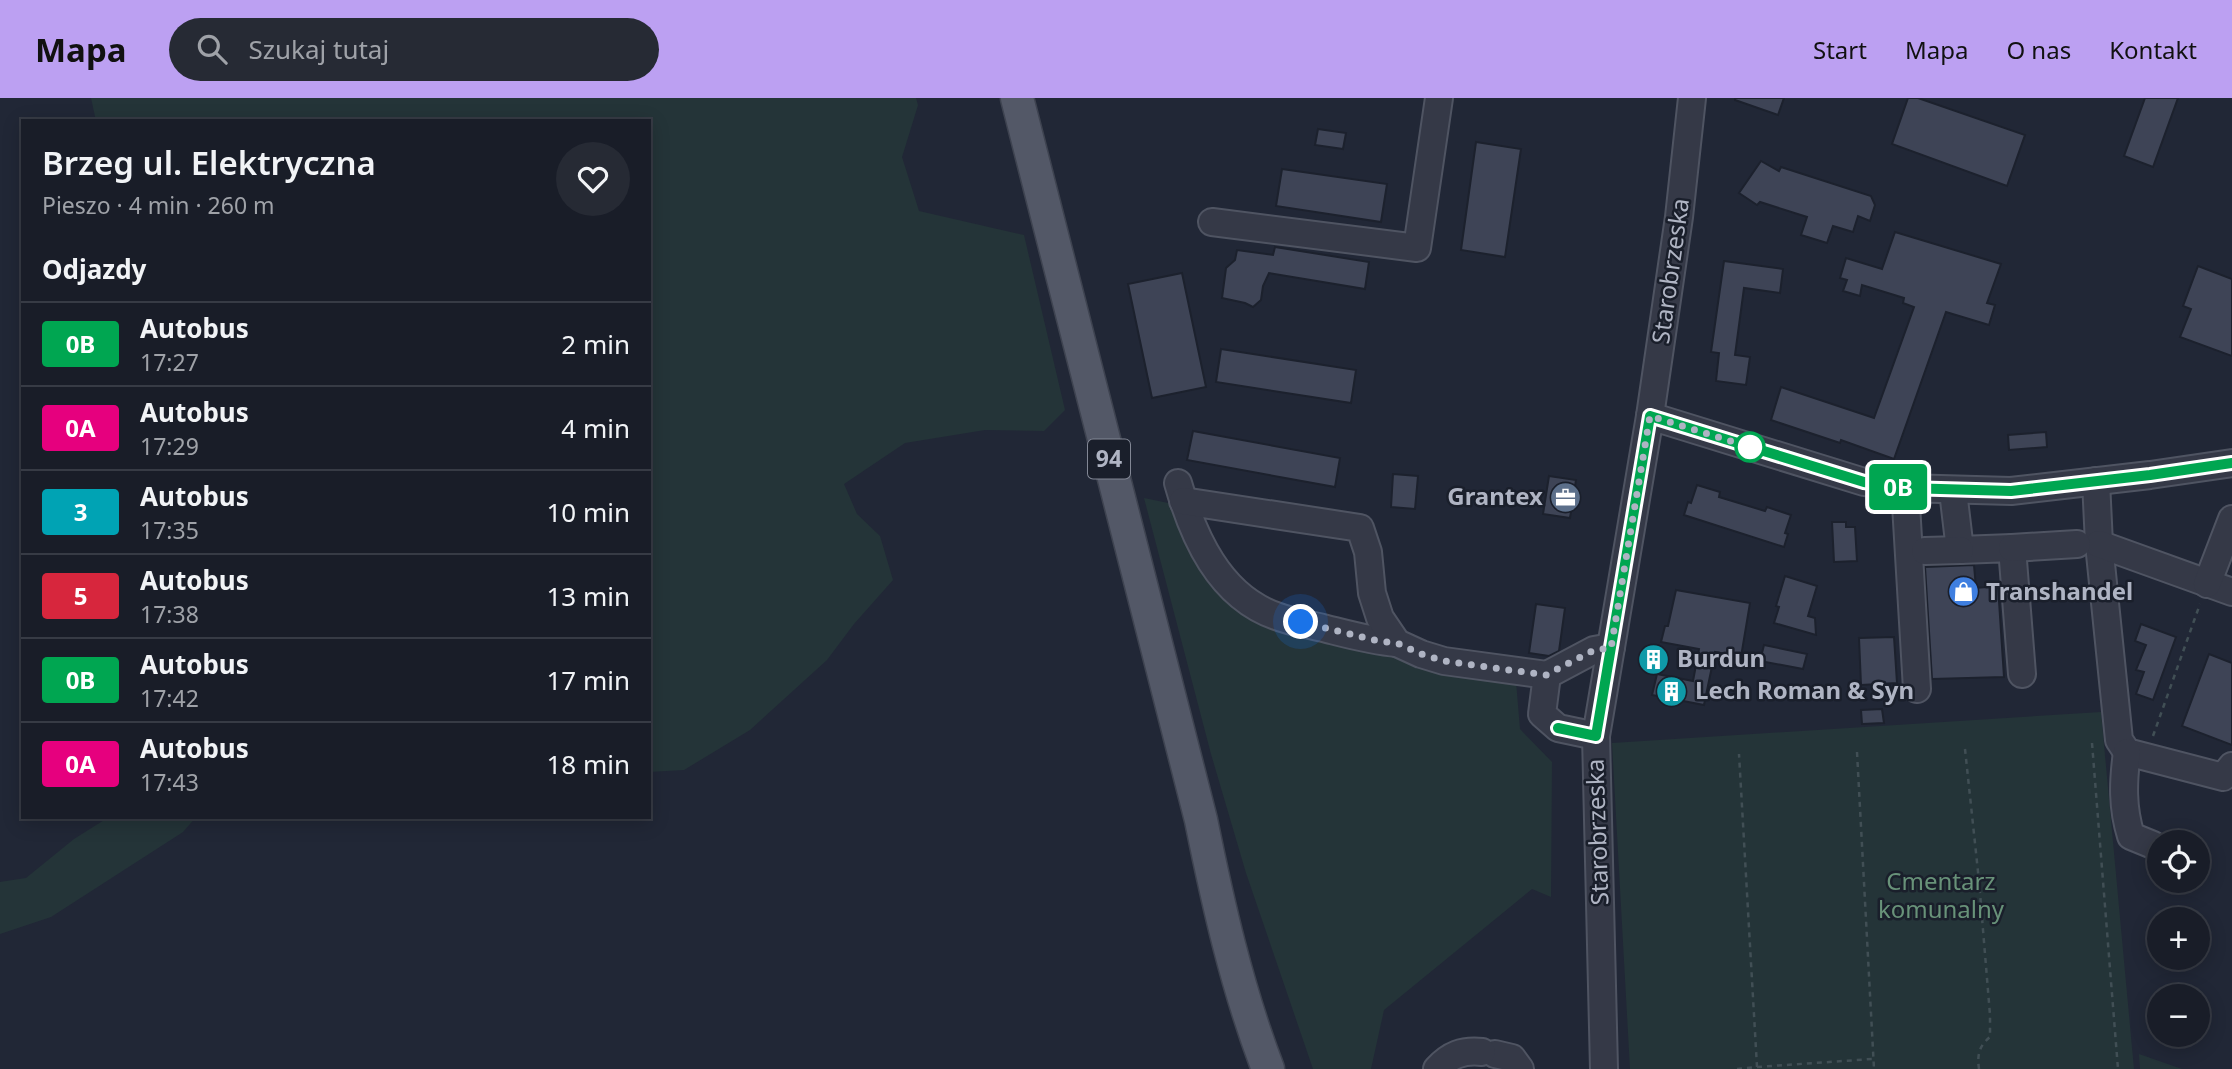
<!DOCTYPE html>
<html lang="pl">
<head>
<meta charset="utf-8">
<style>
  body { margin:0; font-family:"Noto Sans",sans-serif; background:#262a34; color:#f1f3f6; height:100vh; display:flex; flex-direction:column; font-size:26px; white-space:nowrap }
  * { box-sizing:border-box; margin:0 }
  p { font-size:23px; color:#9fa2a8 }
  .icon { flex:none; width:38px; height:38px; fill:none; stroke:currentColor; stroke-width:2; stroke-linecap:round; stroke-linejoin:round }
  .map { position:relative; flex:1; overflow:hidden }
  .drawer { position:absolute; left:21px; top:21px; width:630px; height:700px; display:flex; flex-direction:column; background:#191d28; border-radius:0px; box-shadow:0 4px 18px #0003,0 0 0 2px #373b45 }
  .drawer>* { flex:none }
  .badge { padding:0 14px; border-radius:5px; font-size:24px; line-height:46px }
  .tools { position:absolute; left:2147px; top:732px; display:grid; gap:14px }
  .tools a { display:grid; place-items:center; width:63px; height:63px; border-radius:50%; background:#191d28; box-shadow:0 4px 18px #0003,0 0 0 2px #373b45; font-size:35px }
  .you { position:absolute; width:35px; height:35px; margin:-18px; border:5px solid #fff; border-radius:50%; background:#1a73e8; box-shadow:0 0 0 10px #1a73e833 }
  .map>.badge { position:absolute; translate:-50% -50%; box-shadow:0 0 0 4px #fff }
  h2 { padding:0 21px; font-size:26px; line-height:63px }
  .round { display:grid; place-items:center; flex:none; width:74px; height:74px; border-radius:37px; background:#262a34 }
  .overview { display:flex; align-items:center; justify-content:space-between; height:119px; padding:0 21px }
  h1 { font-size:33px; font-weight:600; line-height:52px }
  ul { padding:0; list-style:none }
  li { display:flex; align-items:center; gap:21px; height:84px; padding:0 21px; border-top:2px solid #373b45 }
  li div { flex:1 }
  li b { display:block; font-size:26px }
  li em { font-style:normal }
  li .badge { min-width:77px; font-weight:700; text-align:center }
  header { display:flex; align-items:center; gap:42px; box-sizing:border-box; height:98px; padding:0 35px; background:#bca0f2; color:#111 }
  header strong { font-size:33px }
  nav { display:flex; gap:38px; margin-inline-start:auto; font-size:24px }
  .search { width:490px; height:63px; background:#262a34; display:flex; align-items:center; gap:18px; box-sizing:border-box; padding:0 24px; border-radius:38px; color:#9fa2a8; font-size:26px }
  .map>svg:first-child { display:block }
</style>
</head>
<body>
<header>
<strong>Mapa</strong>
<div class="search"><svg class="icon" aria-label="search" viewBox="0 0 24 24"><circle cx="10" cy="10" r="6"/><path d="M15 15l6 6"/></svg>Szukaj tutaj</div>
<nav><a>Start</a><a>Mapa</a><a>O nas</a><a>Kontakt</a></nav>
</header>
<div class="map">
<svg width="2232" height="971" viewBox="0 0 2232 971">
  <rect width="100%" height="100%" fill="#212736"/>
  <g fill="#243438">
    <path d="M 91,0 L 916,0 L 918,7 L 902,59 L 919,113 L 1024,137 L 1065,312 L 1044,333 L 985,332 L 905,345 L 844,386 L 857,416 L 880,438 L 893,482 L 854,526 L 827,562 L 750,632 L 684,672 L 649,674 L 649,23 L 96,23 Z"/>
    <path d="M 1144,400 L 1178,407 L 1220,486 L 1516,583 L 1520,631 L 1552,664 L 1551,799 L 1532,791 L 1384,912 L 1371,971 L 1313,971 L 1246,775 L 1211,656 Z"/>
    <path d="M 2101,614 L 2134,971 L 1630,971 L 1612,645 Z"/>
    <path d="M 109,719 L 196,719 L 183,734 L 51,819 L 0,836 L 0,784 L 26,780 L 74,741 Z"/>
    <path d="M 2139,956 L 2182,971 L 2140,971 Z"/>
  </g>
  <g fill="#3e4456" stroke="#1c212d" stroke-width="2">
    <path d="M 1735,0 L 1784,0 L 1778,17 L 1735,2 Z"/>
    <path d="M 1908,0 L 1918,0 L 2025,37 L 2007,88 L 1892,46 Z"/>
    <path d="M 2145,0 L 2178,0 L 2153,69 L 2124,58 Z"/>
    <path d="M 1318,31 L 1346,35 L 1343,51 L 1315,47 Z"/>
    <path d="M 1476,44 L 1521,51 L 1505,159 L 1461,152 Z"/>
    <path d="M 1761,63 L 1779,73 L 1781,69 L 1871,98 L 1875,107 L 1870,123 L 1858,118 L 1853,134 L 1833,128 L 1827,145 L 1801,137 L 1807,119 L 1760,104 L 1757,107 L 1739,95 Z"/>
    <path d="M 1282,71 L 1387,86 L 1381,124 L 1276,108 Z"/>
    <path d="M 1895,134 L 2001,166 L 1987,205 L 1995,207 L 1989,227 L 1946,214 L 1894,361 L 1841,342 L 1840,345 L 1771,322 L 1781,289 L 1874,320 L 1914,209 L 1903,205 L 1904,200 L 1862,187 L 1860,198 L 1843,193 L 1847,182 L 1840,180 L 1846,160 L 1882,171 Z"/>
    <path d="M 1275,149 L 1369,164 L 1365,191 L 1269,175 L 1263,188 L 1261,202 L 1253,209 L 1245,205 L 1222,200 L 1226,170 L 1235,162 L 1237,152 L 1273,157 Z"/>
    <path d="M 1724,163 L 1783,171 L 1780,195 L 1744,190 L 1735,257 L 1750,259 L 1746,287 L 1716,283 L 1719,255 L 1711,254 Z"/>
    <path d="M 2198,168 L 2232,181 L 2232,258 L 2180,239 L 2191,211 L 2183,208 Z"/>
    <path d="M 1182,175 L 1206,289 L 1152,300 L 1128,186 Z"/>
    <path d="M 1221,251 L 1356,272 L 1351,305 L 1216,284 Z"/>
    <path d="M 1193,333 L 1340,360 L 1335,389 L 1187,362 Z"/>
    <path d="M 2046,334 L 2047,349 L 2009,352 L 2008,337 Z"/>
    <path d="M 1393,376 L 1418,378 L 1415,411 L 1391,409 Z"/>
    <path d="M 1549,378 L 1576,382 L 1570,420 L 1543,416 Z"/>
    <path d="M 1697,387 L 1720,394 L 1719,399 L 1765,413 L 1767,409 L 1791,417 L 1785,435 L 1788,436 L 1784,449 L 1684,417 L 1688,404 L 1691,405 Z"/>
    <path d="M 1832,424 L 1846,424 L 1846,429 L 1855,429 L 1857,463 L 1834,464 Z"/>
    <path d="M 1974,467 L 1976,490 L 1998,488 L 2004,579 L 1932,581 L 1925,469 Z"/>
    <path d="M 1785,478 L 1817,488 L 1808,518 L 1815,520 L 1816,537 L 1774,525 L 1779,509 L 1776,508 Z"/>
    <path d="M 1676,492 L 1750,505 L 1741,559 L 1715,554 L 1704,607 L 1652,597 L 1657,576 L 1693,583 L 1699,551 L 1661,544 L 1665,528 L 1668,528 Z"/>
    <path d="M 1536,506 L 1565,510 L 1559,553 L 1549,558 L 1529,555 Z"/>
    <path d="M 2141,526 L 2176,539 L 2153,602 L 2136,596 L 2144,574 L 2136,572 L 2146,547 L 2135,543 Z"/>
    <path d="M 1894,539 L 1897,585 L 1861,587 L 1859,540 Z"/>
    <path d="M 1764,547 L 1807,556 L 1803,571 L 1760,563 Z"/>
    <path d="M 1650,550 L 1665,553 L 1661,573 L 1646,570 L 1643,564 L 1645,556 Z"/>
    <path d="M 2209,556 L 2232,565 L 2232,647 L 2182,628 Z"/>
    <path d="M 1882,611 L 1884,625 L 1862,626 L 1861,612 Z"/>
  </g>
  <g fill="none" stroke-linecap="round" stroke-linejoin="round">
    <defs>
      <g id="minor">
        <path d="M 1212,124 L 1417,150 L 1439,0"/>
        <path d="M 1650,318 L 1864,384 L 1905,390 L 2011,393 L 2150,377 L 2232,365"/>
        <path d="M 2096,383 L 2099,446 L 2119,642 L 2127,654 L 2223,679 L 2232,668"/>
        <path d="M 1178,385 C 1193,438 1219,498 1276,518 C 1291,524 1307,526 1323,530 C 1347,536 1371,543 1397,545"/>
        <path d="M 1905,390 L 1917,591"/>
        <path d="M 1953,393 L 1960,452 L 2012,450 L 2022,576"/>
        <path d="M 1183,403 L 1360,430 L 1368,454 L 1372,495 L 1380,520 L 1397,545 L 1421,556 L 1444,563 L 1547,577"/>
        <path d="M 2099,446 L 2232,494"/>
        <path d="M 2012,450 L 2077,446"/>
        <path d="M 1925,453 L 1960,452"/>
        <path d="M 2207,486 L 2232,421"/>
        <path d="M 1596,638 L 1558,630 L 1542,616 L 1547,577 L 1594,552 L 1611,549"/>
        <path d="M 2127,654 C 2123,684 2122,709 2131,738 L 2153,747"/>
        <path d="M 1495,956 L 1512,960 L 1520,971"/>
        <path d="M 1437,971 C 1450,957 1462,952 1482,954"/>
        <path d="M 1604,971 L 1596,638 L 1650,318 L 1679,119 L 1692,0"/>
      </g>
      <path id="major" d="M 1017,0 L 1201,722 C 1218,806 1237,890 1268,971"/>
    </defs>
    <use href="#minor" stroke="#4f5462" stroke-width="30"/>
    <use href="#major" stroke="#3e4350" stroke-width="35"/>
    <g stroke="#414f55" stroke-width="2.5" stroke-dasharray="5 5" stroke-linecap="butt">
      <path d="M 2153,638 L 2200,506"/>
      <path d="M 2092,645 L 2118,971"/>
      <path d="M 1965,651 L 1979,783 L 1990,917 L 1990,939 C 1979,948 1977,957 1979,971"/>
      <path d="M 1857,654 L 1874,971"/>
      <path d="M 1757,969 L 1872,961"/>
      <path d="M 1737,971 L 1757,969 L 1739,656"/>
    </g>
    <use href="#minor" stroke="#353947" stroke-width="26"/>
    <use href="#major" stroke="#535867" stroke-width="32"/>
  </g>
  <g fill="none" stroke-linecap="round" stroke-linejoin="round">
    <defs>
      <path id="line" d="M 1558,630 L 1596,638 L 1650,318 L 1864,384 L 1905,390 L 2011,393 L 2150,377 L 2232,365"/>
    </defs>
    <use href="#line" stroke="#fff" stroke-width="16"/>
    <use href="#line" stroke="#00a651" stroke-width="10"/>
    <path stroke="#afb4c3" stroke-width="7" stroke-dasharray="0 12.6" d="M 1301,524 L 1378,543 L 1397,545 L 1421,556 L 1444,563 L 1546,577 L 1594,552 L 1611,550 L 1650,318 L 1750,349"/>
  </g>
  <defs>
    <symbol id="office-disc" viewBox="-11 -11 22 22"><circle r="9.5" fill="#5c6f8a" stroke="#1a1f2b"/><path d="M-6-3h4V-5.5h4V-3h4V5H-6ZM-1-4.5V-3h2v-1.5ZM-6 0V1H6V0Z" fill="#fff"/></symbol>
    <symbol id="shop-disc" viewBox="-11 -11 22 22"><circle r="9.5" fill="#3f7fe0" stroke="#1a1f2b"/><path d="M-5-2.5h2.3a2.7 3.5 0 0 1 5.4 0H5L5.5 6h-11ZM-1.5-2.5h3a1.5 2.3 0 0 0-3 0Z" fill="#fff"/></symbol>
    <symbol id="building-disc" viewBox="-11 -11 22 22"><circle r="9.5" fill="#0f9aa8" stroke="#1a1f2b"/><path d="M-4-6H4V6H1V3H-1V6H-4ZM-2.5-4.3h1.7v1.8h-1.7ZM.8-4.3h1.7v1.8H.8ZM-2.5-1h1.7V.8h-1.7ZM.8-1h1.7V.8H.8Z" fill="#fff"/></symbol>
  </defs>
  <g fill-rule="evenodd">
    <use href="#office-disc" x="1548" y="382" width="35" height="35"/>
    <use href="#shop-disc" x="1946" y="476" width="35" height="35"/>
    <use href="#building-disc" x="1636" y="544" width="35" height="35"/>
    <use href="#building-disc" x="1654" y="576" width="35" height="35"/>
  </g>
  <circle fill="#fff" stroke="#00a651" stroke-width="3.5" cx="1750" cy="349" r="14"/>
  <g text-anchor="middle" stroke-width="5" stroke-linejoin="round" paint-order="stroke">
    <rect fill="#1a1f2b" stroke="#828795" stroke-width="2" x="1088" y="341.5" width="42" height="39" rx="5"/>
    <g font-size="23" font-weight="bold" fill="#afb4c3">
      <text x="1109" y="369">94</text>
    </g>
    <g font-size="24" fill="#afb4c3" stroke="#1a1f2b">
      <text transform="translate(1671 173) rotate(-82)" y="8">Starobrzeska</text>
      <text transform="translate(1598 734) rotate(-92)" y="8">Starobrzeska</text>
    </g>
    <g font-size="24" font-weight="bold" fill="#afb4c3" stroke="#1a1f2b" text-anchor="start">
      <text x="1543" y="407" text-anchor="end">Grantex</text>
      <text x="1986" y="502">Transhandel</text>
      <text x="1677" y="569">Burdun</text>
      <text x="1695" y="601">Lech Roman &amp; Syn</text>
    </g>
    <g font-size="24" fill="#689279" stroke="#1a1f2b">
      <text x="1941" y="792">Cmentarz<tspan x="1941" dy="28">komunalny</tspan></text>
    </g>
  </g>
</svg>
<div class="tools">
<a><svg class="icon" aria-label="locate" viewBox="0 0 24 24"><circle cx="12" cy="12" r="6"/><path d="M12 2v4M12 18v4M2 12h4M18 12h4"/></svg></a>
<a>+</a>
<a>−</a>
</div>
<div class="you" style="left:1301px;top:524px"></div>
<b class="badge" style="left:1898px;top:389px;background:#00a651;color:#fff">0B</b>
<section class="drawer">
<div class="overview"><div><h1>Brzeg ul. Elektryczna</h1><p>Pieszo · 4 min · 260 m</p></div><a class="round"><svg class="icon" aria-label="heart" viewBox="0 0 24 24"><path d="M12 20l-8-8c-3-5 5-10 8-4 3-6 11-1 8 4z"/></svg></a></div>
<h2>Odjazdy</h2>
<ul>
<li><span class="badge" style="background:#00a651;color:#fff">0B</span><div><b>Autobus</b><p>17:27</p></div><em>2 min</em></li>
<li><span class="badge" style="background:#e6007e;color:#fff">0A</span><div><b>Autobus</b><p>17:29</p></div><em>4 min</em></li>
<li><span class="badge" style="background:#00a3b4;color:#fff">3</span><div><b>Autobus</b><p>17:35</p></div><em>10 min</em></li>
<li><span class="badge" style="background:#d7263d;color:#fff">5</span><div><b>Autobus</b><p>17:38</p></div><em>13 min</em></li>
<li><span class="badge" style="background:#00a651;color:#fff">0B</span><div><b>Autobus</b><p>17:42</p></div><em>17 min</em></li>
<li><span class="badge" style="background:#e6007e;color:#fff">0A</span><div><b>Autobus</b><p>17:43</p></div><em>18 min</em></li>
</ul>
</section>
</div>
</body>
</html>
